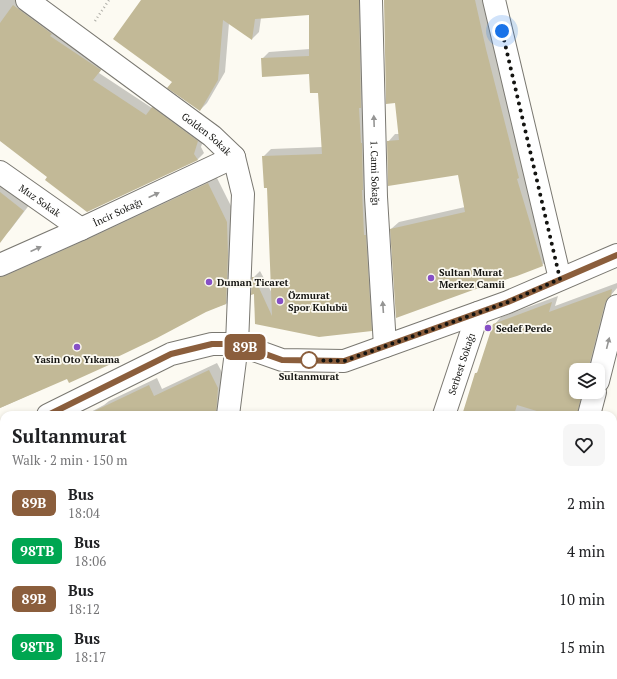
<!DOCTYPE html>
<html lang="en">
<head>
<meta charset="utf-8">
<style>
  body { margin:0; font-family:"PT Serif",serif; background:#f6f6f6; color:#202124; height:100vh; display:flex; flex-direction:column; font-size:15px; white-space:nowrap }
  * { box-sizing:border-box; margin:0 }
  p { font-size:13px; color:#757577 }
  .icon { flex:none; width:22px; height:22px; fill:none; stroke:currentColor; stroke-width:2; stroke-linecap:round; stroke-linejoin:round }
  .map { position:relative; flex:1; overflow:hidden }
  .sheet { position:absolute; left:0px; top:411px; width:617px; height:268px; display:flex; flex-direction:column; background:#fff; border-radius:12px 12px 0 0; box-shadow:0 2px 6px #0003 }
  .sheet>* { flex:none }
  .badge { padding:0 8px; border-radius:6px; font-size:14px; line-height:26px }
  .buttons { position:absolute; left:569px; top:363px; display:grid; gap:8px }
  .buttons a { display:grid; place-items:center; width:36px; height:36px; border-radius:8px; background:#fff; box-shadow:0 2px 6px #0003; font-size:20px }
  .you { position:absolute; width:20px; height:20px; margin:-10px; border:3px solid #fff; border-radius:50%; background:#1a73e8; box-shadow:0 0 0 6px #1a73e833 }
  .map>.badge { position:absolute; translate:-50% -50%; box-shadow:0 0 0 2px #fff }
  .round { display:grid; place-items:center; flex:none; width:42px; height:42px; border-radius:8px; background:#f6f6f6 }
  .overview { display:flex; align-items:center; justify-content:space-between; height:68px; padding:0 12px }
  h1 { font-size:19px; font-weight:700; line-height:30px }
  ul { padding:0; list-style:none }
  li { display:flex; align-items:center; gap:12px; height:48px; padding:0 12px }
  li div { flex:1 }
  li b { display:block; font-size:15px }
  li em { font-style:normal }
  li .badge { min-width:44px; font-weight:700; text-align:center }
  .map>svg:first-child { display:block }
</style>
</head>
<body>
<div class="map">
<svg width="617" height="679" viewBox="0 0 617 679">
  <rect width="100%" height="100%" fill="#fcfaf2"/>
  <g fill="#0003">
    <path d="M 0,0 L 22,0 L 106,63 L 99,73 L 152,108 L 159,101 L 205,134 L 201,147 L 204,153 L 197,160 L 48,177 L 0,139 Z"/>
    <path d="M 142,0 L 365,0 L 378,322 L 371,330 L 256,324 L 253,278 L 260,271 L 273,295 L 268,187 L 263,157 L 271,149 L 323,147 L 319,92 L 310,73 L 262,59 L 269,52 L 310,49 L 310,14 L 261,18 L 259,32 L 252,39 L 229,23 L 225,72 L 207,103 L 200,110 L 173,81 Z"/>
    <path d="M 384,0 L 484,0 L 492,42 L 525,170 L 550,258 L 542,265 L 391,229 L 399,222 L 465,207 L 459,174 L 388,142 L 395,134 L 400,134 Z"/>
    <path d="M 216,176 L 235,214 L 234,296 L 226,304 L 205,311 L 117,356 L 110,363 L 67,378 L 0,408 L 0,268 Z"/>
    <path d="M 0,180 L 30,204 L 10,230 L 3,237 L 0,235 Z"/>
    <path d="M 617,283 L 617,288 L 611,295 L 592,370 L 576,370 L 576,392 L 587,392 L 581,415 L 463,415 L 476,373 L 479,371 L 494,325 L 501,317 L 558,296 L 555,306 Z"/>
    <path d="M 217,363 L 226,380 L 222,415 L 85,415 L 104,405 L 109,401 L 157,378 L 162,389 Z"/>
    <path d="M 4,455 L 4,602 L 0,603 L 0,457 Z"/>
    <path d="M 4,623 L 4,675 L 107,675 L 109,679 L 0,679 L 0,625 Z"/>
    <path d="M 324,675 L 349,675 L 345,679 L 337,679 Z"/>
    <path d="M 387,675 L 514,675 L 513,679 L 385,679 Z"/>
  </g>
  <g fill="#c2b997">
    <path d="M 141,0 L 359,0 L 361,108 L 359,108 L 361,143 L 362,143 L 363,190 L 362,190 L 364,235 L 366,235 L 372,331 L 319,337 L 255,324 L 254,294 L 251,295 L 252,277 L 254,277 L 272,316 L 267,188 L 264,188 L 262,156 L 322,154 L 318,93 L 310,93 L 309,74 L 262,77 L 261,58 L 309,56 L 309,15 L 255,19 L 252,40 L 223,20 L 218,80 L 200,111 L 167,88 L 172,82 L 113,39 Z"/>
    <path d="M 384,0 L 475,0 L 486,49 L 519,178 L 517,179 L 543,266 L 517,276 L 473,290 L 396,318 L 390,229 L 465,212 L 458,175 L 388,186 L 387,141 L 399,140 L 395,103 L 386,104 Z"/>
    <path d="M 13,5 L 52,34 L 50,36 L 101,70 L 93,80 L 146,115 L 152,107 L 198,141 L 194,154 L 198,160 L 87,212 L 45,180 L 47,177 L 0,141 L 0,23 Z"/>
    <path d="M 208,183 L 227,222 L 228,255 L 226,304 L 206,312 L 157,338 L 109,361 L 111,364 L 69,383 L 67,379 L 0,408 L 0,277 L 5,276 L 86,240 Z"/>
    <path d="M 0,192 L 24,211 L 0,243 Z"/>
    <path d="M 612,289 L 611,296 L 608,298 L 605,303 L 588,370 L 576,370 L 576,392 L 582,392 L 577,415 L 550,415 L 517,405 L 514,415 L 473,415 L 463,412 L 475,373 L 477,373 L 493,324 L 552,302 L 549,312 Z"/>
    <path d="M 209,370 L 218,388 L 216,415 L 86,415 L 149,385 L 154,396 Z"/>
  </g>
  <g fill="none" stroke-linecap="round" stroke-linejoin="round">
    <defs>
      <g id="minor">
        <path id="s1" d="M 27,0 L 212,136 L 234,157 L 243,194 L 237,344 L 228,415"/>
        <path d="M 494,0 L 560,279"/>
        <path id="s2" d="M 0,172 L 81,229"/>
        <path id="s3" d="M 0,265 L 81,229 L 234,157"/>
        <path d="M 0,617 L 4,615"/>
        <path d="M 188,679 L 189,675"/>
      </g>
      <g id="tertiary">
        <path id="s4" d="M 371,0 L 376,197 L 385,346"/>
        <path d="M 598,381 L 617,306"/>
        <path d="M 48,415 L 171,354 L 212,344 L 237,344 L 282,360 L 344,361 L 508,302 L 617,255"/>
        <path id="s5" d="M 444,415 L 478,313"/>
        <path d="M 589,415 L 595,392"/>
        <path d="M 0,439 L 4,437"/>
        <path d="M 356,679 L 358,675"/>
        <path d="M 522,679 L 523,675"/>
      </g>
    </defs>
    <use href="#minor" stroke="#7a7871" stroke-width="24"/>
    <use href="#tertiary" stroke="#7a7871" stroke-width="24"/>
    <path stroke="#aeada7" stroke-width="2.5" stroke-dasharray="1 3" stroke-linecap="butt" d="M 95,21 L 109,0"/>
    <use href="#minor" stroke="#fff" stroke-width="22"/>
    <use href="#tertiary" stroke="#fff" stroke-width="22"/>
  </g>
  <defs><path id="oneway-solid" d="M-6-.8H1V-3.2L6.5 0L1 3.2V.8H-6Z"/></defs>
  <g fill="#959594">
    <use href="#oneway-solid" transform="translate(374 121) rotate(-92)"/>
    <use href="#oneway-solid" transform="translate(154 195) rotate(-25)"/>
    <use href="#oneway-solid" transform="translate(36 249) rotate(-24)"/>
    <use href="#oneway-solid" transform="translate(383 307) rotate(-94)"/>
    <use href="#oneway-solid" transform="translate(608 343) rotate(-76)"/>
  </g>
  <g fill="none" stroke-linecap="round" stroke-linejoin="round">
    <defs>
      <path id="line" d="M 48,415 L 171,354 L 212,344 L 237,344 L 282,360 L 344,361 L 508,302 L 617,255"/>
    </defs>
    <use href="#line" stroke="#fff" stroke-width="9"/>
    <use href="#line" stroke="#8b5e3c" stroke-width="6"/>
    <path stroke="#141411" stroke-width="4" stroke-dasharray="0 7.2" d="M 309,360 L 344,361 L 508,302 L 560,279 L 502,31"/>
  </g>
  <g fill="#864fc6" stroke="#fcfaf2" stroke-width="1.5">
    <circle cx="431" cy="278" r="4"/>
    <circle cx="209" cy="282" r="4"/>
    <circle cx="280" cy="301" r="4"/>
    <circle cx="488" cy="328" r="4"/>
    <circle cx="77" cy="347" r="4"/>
  </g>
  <circle fill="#fff" stroke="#8b5e3c" stroke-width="2" cx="309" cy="360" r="8"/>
  <g text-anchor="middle" stroke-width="3.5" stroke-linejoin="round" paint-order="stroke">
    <g font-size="10" fill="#141411" stroke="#fcfaf2">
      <text dy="4" stroke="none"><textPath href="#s1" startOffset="224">Golden Sokak</textPath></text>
      <text dy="4" stroke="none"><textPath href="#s4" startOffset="173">1. Cami Sokağı</textPath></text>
      <text dy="4" stroke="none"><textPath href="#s2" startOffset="49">Muz Sokak</textPath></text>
      <text dy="4" stroke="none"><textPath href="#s3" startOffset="129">İncir Sokağı</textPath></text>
      <text dy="4" stroke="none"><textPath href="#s5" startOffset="54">Serbest Sokağı</textPath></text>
    </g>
    <g font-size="10" font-weight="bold" fill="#141411" stroke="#fcfaf2" text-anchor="start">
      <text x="439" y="276">Sultan Murat<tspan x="439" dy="12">Merkez Camii</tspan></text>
      <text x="217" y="286">Duman Ticaret</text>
      <text x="288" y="299">Özmurat<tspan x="288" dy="12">Spor Kulubü</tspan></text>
      <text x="496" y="332">Sedef Perde</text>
      <text x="77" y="363" text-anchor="middle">Yasin Oto Yıkama</text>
    </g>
    <g font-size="10" font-weight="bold" fill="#141411" stroke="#fcfaf2">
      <text x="309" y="380">Sultanmurat</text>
    </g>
  </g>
</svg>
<div class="buttons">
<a><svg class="icon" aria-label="layers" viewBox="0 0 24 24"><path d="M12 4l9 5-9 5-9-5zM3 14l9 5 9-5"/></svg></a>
</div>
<div class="you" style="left:502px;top:31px"></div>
<b class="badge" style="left:245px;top:347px;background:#8b5e3c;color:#fff">89B</b>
<section class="sheet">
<div class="overview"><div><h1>Sultanmurat</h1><p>Walk · 2 min · 150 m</p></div><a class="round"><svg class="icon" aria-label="heart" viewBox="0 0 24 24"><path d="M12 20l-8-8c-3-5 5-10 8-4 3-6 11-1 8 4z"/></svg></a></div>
<ul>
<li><span class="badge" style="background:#8b5e3c;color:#fff">89B</span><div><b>Bus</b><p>18:04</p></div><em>2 min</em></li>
<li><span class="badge" style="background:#00a651;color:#fff">98TB</span><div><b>Bus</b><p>18:06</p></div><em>4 min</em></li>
<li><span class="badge" style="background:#8b5e3c;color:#fff">89B</span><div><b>Bus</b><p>18:12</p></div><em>10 min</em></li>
<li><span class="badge" style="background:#00a651;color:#fff">98TB</span><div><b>Bus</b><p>18:17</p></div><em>15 min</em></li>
</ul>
</section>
</div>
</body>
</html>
